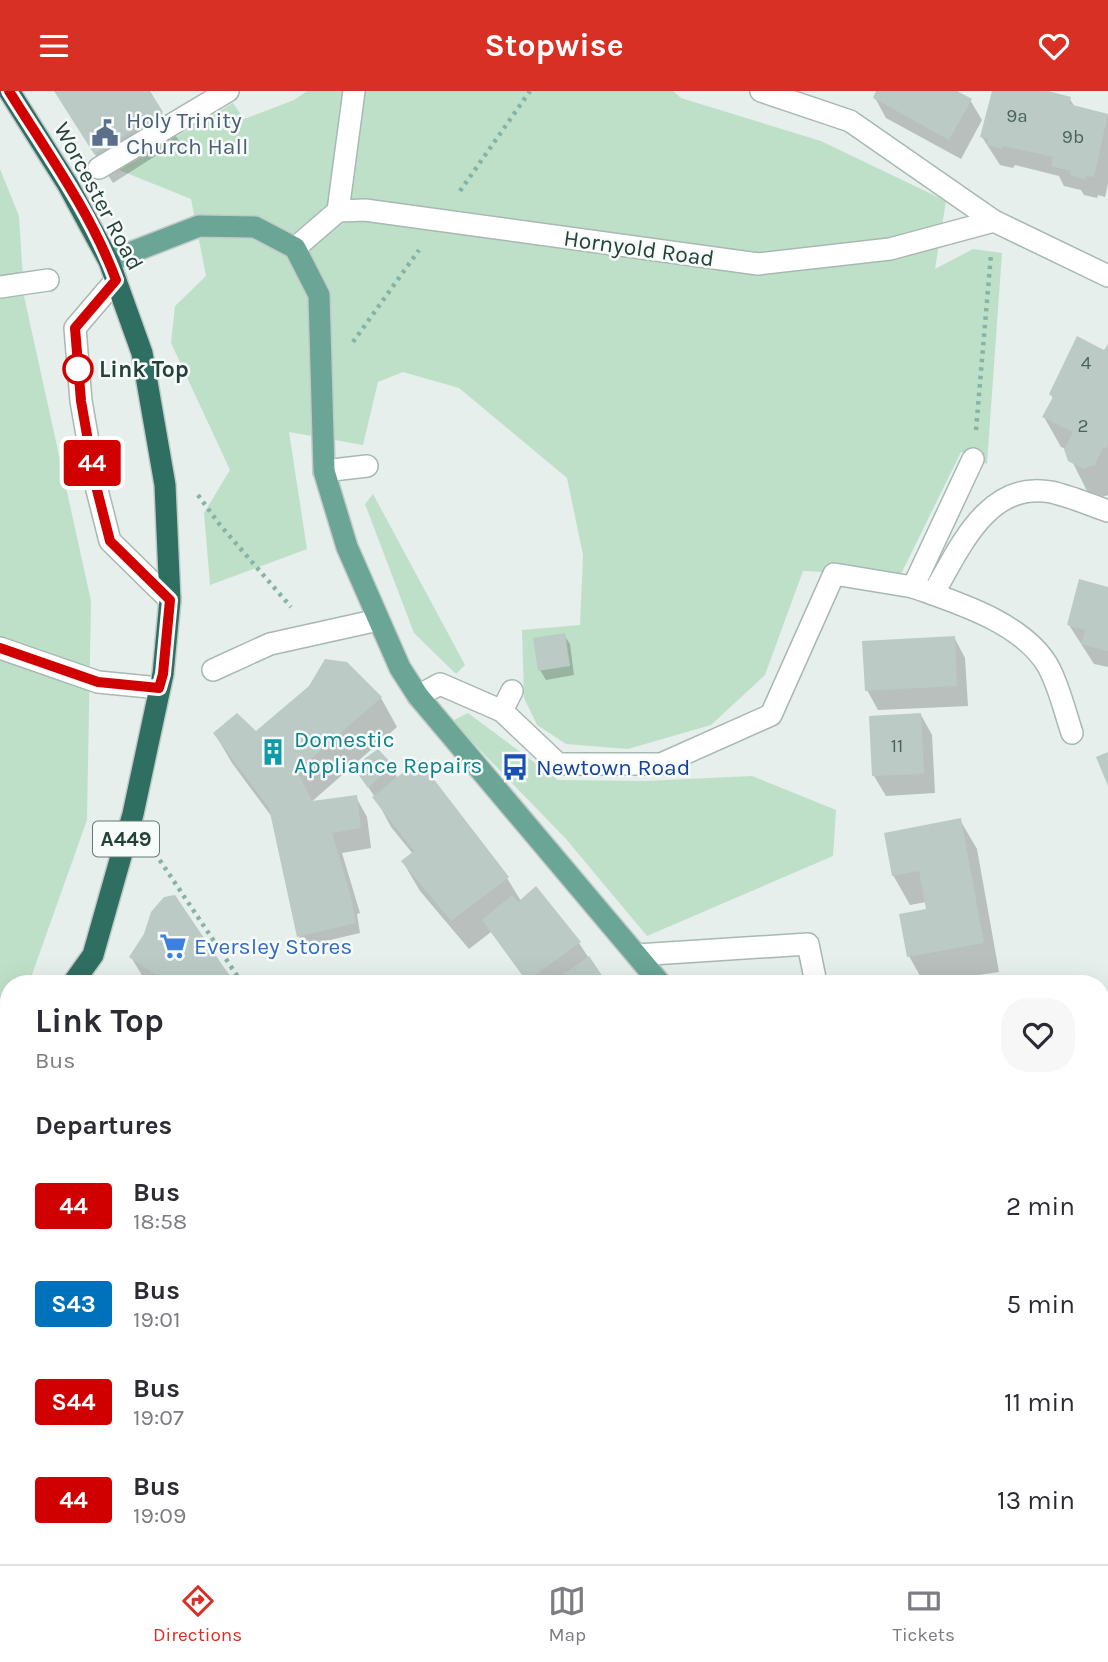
<!DOCTYPE html>
<html lang="en">
<head>
<meta charset="utf-8">
<style>
  body { margin:0; font-family:Karla,sans-serif; background:#f7f7f7; color:#2b2b33; height:100vh; display:flex; flex-direction:column; font-size:26px; white-space:nowrap }
  * { box-sizing:border-box; margin:0 }
  p { font-size:23px; color:#7c7c81 }
  .icon { flex:none; width:38px; height:38px; fill:none; stroke:currentColor; stroke-width:2; stroke-linecap:round; stroke-linejoin:round }
  .map { position:relative; flex:1; overflow:hidden }
  .side { position:absolute; left:0px; top:884px; width:1110px; height:590px; display:flex; flex-direction:column; background:#fff; border-radius:28px 28px 0 0; box-shadow:0 7px 28px #0002 }
  .side>* { flex:none }
  .badge { padding:0 14px; border-radius:5px; font-size:24px; line-height:46px }
  .map>.badge { position:absolute; translate:-50% -50%; box-shadow:0 0 0 4px #fff }
  h2 { padding:0 35px; font-size:26px; line-height:63px }
  .round { display:grid; place-items:center; flex:none; width:74px; height:74px; border-radius:28px; background:#f7f7f7 }
  .overview { display:flex; align-items:center; justify-content:space-between; height:119px; padding:0 35px }
  h1 { font-size:33px; font-weight:700; line-height:52px }
  ul { padding:0; list-style:none }
  li { display:flex; align-items:center; gap:21px; height:98px; padding:0 35px }
  li div { flex:1 }
  li b { display:block; font-size:26px }
  li em { font-style:normal }
  li .badge { min-width:77px; font-weight:700; text-align:center }
  header { display:flex; justify-content:space-between; align-items:center; height:91px; padding:0 35px; background:#d93025; color:#fff; font-size:32px; font-weight:700 }
  .dock { display:flex; justify-content:space-around; align-items:center; height:98px; border-top:2px solid #e1e1e2; background:#fff; font-size:19px; color:#7c7c81 }
  .dock a { display:grid; justify-items:center; gap:4px }
  .dock .on { color:#d93025 }
  .map>svg:first-child { display:block }
</style>
</head>
<body>
<header><svg class="icon" aria-label="menu" viewBox="0 0 24 24"><path d="M4 6h16M4 12h16M4 18h16"/></svg>Stopwise<svg class="icon" aria-label="heart" viewBox="0 0 24 24"><path d="M12 20l-8-8c-3-5 5-10 8-4 3-6 11-1 8 4z"/></svg></header>
<div class="map">
<svg width="1108" height="1473" viewBox="0 0 1108 1473">
  <rect width="100%" height="100%" fill="#e6efeb"/>
  <g fill="#bfe0c8">
    <path d="M 307,0 L 673,0 L 681,7 L 821,50 L 946,110 L 935,178 L 973,158 L 1002,162 L 987,373 L 961,361 L 900,485 L 803,480 L 765,584 L 711,634 L 628,658 L 566,653 L 537,634 L 524,607 L 522,539 L 580,534 L 583,464 L 567,387 L 459,297 L 403,281 L 378,291 L 363,354 L 289,341 L 307,458 L 210,494 L 204,422 L 230,379 L 171,252 L 175,215 L 206,185 L 191,108 L 119,79 L 233,12 L 244,28 L 294,9 Z"/>
    <path d="M 0,78 L 19,125 L 24,205 L 91,510 L 87,729 L 29,892 L 9,892 L 9,948 L 0,967 Z"/>
    <path d="M 373,403 L 465,574 L 456,583 L 414,542 L 365,413 Z"/>
    <path d="M 468,622 L 558,689 L 645,690 L 752,685 L 836,719 L 833,765 L 647,845 L 566,748 L 452,630 Z"/>
  </g>
  <g fill="#0003">
    <path d="M 55,0 L 148,0 L 179,50 L 113,92 Z"/>
    <path d="M 878,0 L 954,0 L 970,9 L 982,29 L 961,68 L 886,27 L 875,7 Z"/>
    <path d="M 994,0 L 1041,0 L 1069,7 L 1075,16 L 1108,24 L 1108,93 L 1105,106 L 1098,104 L 1097,107 L 1084,104 L 1081,99 L 1064,95 L 1059,85 L 1015,74 L 1013,77 L 1000,74 L 982,46 Z"/>
    <path d="M 1108,257 L 1108,404 L 1100,407 L 1087,400 L 1066,358 L 1061,356 L 1044,326 L 1053,308 L 1051,303 Z"/>
    <path d="M 1108,497 L 1108,576 L 1094,573 L 1069,534 Z"/>
    <path d="M 564,544 L 570,553 L 574,584 L 546,589 L 540,579 Z"/>
    <path d="M 954,546 L 965,567 L 968,615 L 878,619 L 867,599 Z"/>
    <path d="M 381,607 L 397,636 L 309,713 L 356,706 L 367,726 L 371,757 L 342,762 L 360,822 L 357,823 L 360,842 L 304,855 L 299,845 L 272,726 L 232,672 L 215,643 L 256,642 Z"/>
    <path d="M 921,624 L 932,644 L 935,702 L 886,705 L 874,685 Z"/>
    <path d="M 391,675 L 398,688 L 507,787 L 521,810 L 536,797 L 579,852 L 605,892 L 528,892 L 491,841 L 469,858 L 420,800 L 403,771 L 413,763 L 391,736 L 375,706 L 361,686 Z"/>
    <path d="M 960,729 L 977,758 L 999,881 L 924,892 L 909,865 L 928,819 L 926,811 L 910,814 L 893,784 Z"/>
    <path d="M 174,806 L 234,892 L 152,892 L 143,886 L 131,866 Z"/>
    <path d="M 9,1100 L 9,1148 L 0,1140 L 0,1110 Z"/>
    <path d="M 1108,1169 L 1108,1263 L 1101,1266 L 1101,1171 Z"/>
    <path d="M 0,1464 L 9,1465 L 72,1465 L 65,1473 L 0,1473 Z"/>
    <path d="M 284,1465 L 343,1465 L 340,1473 L 322,1473 L 311,1468 L 309,1473 L 303,1473 Z"/>
    <path d="M 568,1465 L 653,1465 L 654,1467 L 654,1465 L 858,1465 L 860,1473 L 568,1473 Z"/>
    <path d="M 949,1465 L 1036,1465 L 1040,1473 L 953,1473 Z"/>
  </g>
  <g fill="#bbcac4">
    <path d="M 54,0 L 150,0 L 163,21 L 94,63 Z"/>
    <path d="M 876,0 L 957,0 L 972,8 L 949,49 L 873,7 Z"/>
    <path d="M 992,0 L 1048,0 L 1071,6 L 1069,13 L 1108,23 L 1094,86 L 1086,85 L 1085,88 L 1070,84 L 1071,80 L 1051,75 L 1053,66 L 1003,55 L 1002,58 L 987,54 L 988,48 L 980,46 Z"/>
    <path d="M 1077,245 L 1104,259 L 1108,253 L 1108,353 L 1106,358 L 1103,356 L 1095,374 L 1083,378 L 1068,370 L 1064,358 L 1073,341 L 1042,326 L 1053,306 L 1049,303 Z"/>
    <path d="M 1079,488 L 1108,496 L 1108,560 L 1081,553 L 1085,539 L 1067,534 Z"/>
    <path d="M 565,542 L 570,575 L 538,580 L 533,547 Z"/>
    <path d="M 955,545 L 957,595 L 865,600 L 862,550 Z"/>
    <path d="M 325,568 L 347,571 L 382,606 L 297,680 L 312,710 L 357,704 L 361,737 L 332,742 L 350,802 L 356,832 L 297,846 L 269,717 L 213,642 L 237,622 L 256,640 L 309,595 Z"/>
    <path d="M 921,622 L 924,683 L 872,685 L 869,625 Z"/>
    <path d="M 378,658 L 393,674 L 368,697 L 353,676 Z"/>
    <path d="M 1108,661 L 1108,695 L 1096,666 Z"/>
    <path d="M 419,669 L 509,786 L 451,830 L 401,770 L 414,760 L 372,706 Z"/>
    <path d="M 961,727 L 984,852 L 907,866 L 899,823 L 926,818 L 919,780 L 892,785 L 884,742 Z"/>
    <path d="M 536,795 L 581,851 L 527,890 L 482,829 L 512,804 L 518,811 Z"/>
    <path d="M 175,804 L 225,878 L 236,892 L 168,892 L 129,866 L 144,843 L 151,821 L 164,806 Z"/>
    <path d="M 589,865 L 607,892 L 551,892 Z"/>
    <path d="M 9,1097 L 9,1140 L 0,1132 L 0,1107 Z"/>
    <path d="M 1108,1167 L 1108,1238 L 1101,1241 L 1101,1170 Z"/>
    <path d="M 9,1450 L 9,1465 L 45,1465 L 39,1473 L 0,1473 L 0,1462 Z"/>
    <path d="M 77,1465 L 129,1465 L 140,1473 L 71,1473 Z"/>
    <rect x="566" y="1465" width="77" height="8"/>
    <path d="M 653,1465 L 777,1465 L 751,1473 L 652,1473 Z"/>
    <path d="M 948,1465 L 994,1465 L 985,1473 L 951,1473 Z"/>
  </g>
  <g fill="none" stroke-linecap="round" stroke-linejoin="round">
    <defs>
      <g id="minor">
        <path d="M 761,0 L 850,30 L 994,130"/>
        <path d="M 99,77 L 228,0"/>
        <path d="M 338,120 L 354,0"/>
        <path d="M 295,157 L 338,120 L 365,119 L 758,173 L 890,158 L 994,130 L 1108,185"/>
        <path d="M 116,189 L 75,237 L 81,310 L 96,395 L 110,450 L 170,509"/>
        <path d="M 0,196 L 48,189"/>
        <path d="M 324,380 L 367,375"/>
        <path d="M 913,496 C 958,512 1023,532 1048,575 C 1059,595 1065,621 1072,642"/>
        <path d="M 933,503 C 959,459 987,389 1051,401 C 1070,405 1090,414 1108,420"/>
        <path d="M 0,557 L 98,591 L 159,597"/>
        <path d="M 213,579 L 270,553 L 378,529"/>
        <path d="M 418,605 L 440,593 L 502,620 L 558,673 L 661,673 L 771,624 L 834,483 L 913,496 L 973,368"/>
        <path d="M 502,620 L 512,600"/>
        <path d="M 637,864 L 808,853 L 816,892"/>
        <path d="M 0,1347 L 9,1356"/>
        <path d="M 1101,1392 L 1108,1385"/>
        <path d="M 0,1396 L 9,1386"/>
        <path d="M 1017,1473 L 1026,1465"/>
      </g>
      <g id="major">
        <path d="M 109,170 L 199,135 L 255,136 L 295,157 L 319,204 L 324,380 L 347,456 L 400,577 L 418,605 L 660,892"/>
        <path d="M 913,1465 L 917,1473"/>
      </g>
      <g id="highway">
        <path d="M 9,0 L 68,94 L 109,170 L 142,262 L 165,394 L 170,509 L 163,583 L 133,723 L 93,864 L 73,892"/>
        <path d="M 0,993 L 9,981"/>
      </g>
    </defs>
    <use href="#minor" stroke="#a8b8b2" stroke-width="24"/>
    <use href="#major" stroke="#c2cac8" stroke-width="24"/>
    <use href="#highway" stroke="#c2cac8" stroke-width="24"/>
    <g stroke="#86b3a5" stroke-width="4.5" stroke-dasharray="3.5 5" stroke-linecap="butt">
      <path d="M 460,100 L 530,0"/>
      <path d="M 353,251 L 419,159"/>
      <path d="M 976,339 L 991,163"/>
      <path d="M 198,404 L 220,434 L 291,516"/>
      <path d="M 155,762 L 242,892"/>
      <path d="M 434,1465 L 434,1473"/>
    </g>
    <use href="#minor" stroke="#fff" stroke-width="21"/>
    <use href="#major" stroke="#6aa596" stroke-width="21"/>
    <use href="#highway" stroke="#2f6f62" stroke-width="21"/>
  </g>
  <g fill="none" stroke-linecap="round" stroke-linejoin="round">
    <defs>
      <path id="line" d="M 0,557 L 98,591 L 159,597 L 163,583 L 170,509 L 110,450 L 96,395 L 81,310 L 75,237 L 116,189 C 91,122 47,61 9,0"/>
    </defs>
    <use href="#line" stroke="#fff" stroke-width="16"/>
    <use href="#line" stroke="#d00000" stroke-width="10"/>
  </g>
  <defs>
    <symbol id="civic-bare" viewBox="-9 -9 18 18"><path d="M-.6-6.5H3V-4.5H.6V-3L4-1V1h2V6H-6V1h2V-1L-.6-3ZM-1.2 2.5V6h2.4V2.5Z" fill="#5c6f8a" stroke="#f7fbf9" stroke-width="2.5" paint-order="stroke"/></symbol>
    <symbol id="building-bare" viewBox="-9 -9 18 18"><path d="M-4-6H4V6H1V3H-1V6H-4ZM-2.5-4.3h1.7v1.8h-1.7ZM.8-4.3h1.7v1.8H.8ZM-2.5-1h1.7V.8h-1.7ZM.8-1h1.7V.8H.8Z" fill="#0f9aa8" stroke="#f7fbf9" stroke-width="2.5" paint-order="stroke"/></symbol>
    <symbol id="bus-bare" viewBox="-9 -9 18 18"><path d="M-5-6H5V4H4V6H2V4H-2V6H-4V4H-5ZM-3.5-4V0h7V-4ZM-3.5 1.2v1.5H-2V1.2ZM2 1.2v1.5H3.5V1.2Z" fill="#1a4fb4" stroke="#f7fbf9" stroke-width="2.5" paint-order="stroke"/></symbol>
    <symbol id="supermarket-bare" viewBox="-9 -9 18 18"><path d="M-6-5.5h2.5l.6 2H6L4.5 2H-2.5L-4.4-4H-6ZM-1.5 3.2a1.3 1.3 0 1 0 .1 0ZM3 3.2a1.3 1.3 0 1 0 .1 0Z" fill="#3f7fe0" stroke="#f7fbf9" stroke-width="2.5" paint-order="stroke"/></symbol>
  </defs>
  <g fill-rule="evenodd">
    <use href="#civic-bare" x="86" y="23" width="38" height="38"/>
    <use href="#building-bare" x="254" y="642" width="38" height="38"/>
    <use href="#bus-bare" x="496" y="657" width="38" height="38"/>
    <use href="#supermarket-bare" x="154" y="836" width="38" height="38"/>
  </g>
  <circle fill="#fff" stroke="#d00000" stroke-width="3.5" cx="78" cy="278" r="14"/>
  <g text-anchor="middle" stroke-width="5" stroke-linejoin="round" paint-order="stroke">
    <g font-size="19" fill="#4a645c">
      <text x="1017" y="31">9a</text>
      <text x="1073" y="52">9b</text>
      <text x="1086" y="278">4</text>
      <text x="1083" y="341">2</text>
      <text x="897" y="661">11</text>
    </g>
    <rect fill="#f7fbf9" stroke="#637a73" stroke-width="2" x="93" y="730.5" width="66" height="35" rx="5"/>
    <g font-size="21" font-weight="bold" fill="#24423a">
      <text x="126" y="755">A449</text>
    </g>
    <g font-size="23" fill="#4e5e75" stroke="#f7fbf9" text-anchor="start">
      <text x="126" y="37">Holy Trinity<tspan x="126" dy="26">Church Hall</tspan></text>
    </g>
    <g font-size="23" fill="#24423a" stroke="#f7fbf9">
      <text transform="translate(99 105) rotate(62)" y="8">Worcester Road</text>
      <text transform="translate(639 157) rotate(8)" y="8">Hornyold Road</text>
    </g>
    <g font-size="23" font-weight="bold" fill="#24423a" stroke="#f7fbf9" text-anchor="start">
      <text x="99" y="286">Link Top</text>
    </g>
    <g font-size="23" fill="#0d838f" stroke="#f7fbf9" text-anchor="start">
      <text x="294" y="656">Domestic<tspan x="294" dy="26">Appliance Repairs</tspan></text>
    </g>
    <g font-size="23" fill="#164399" stroke="#f7fbf9" text-anchor="start">
      <text x="536" y="684">Newtown Road</text>
    </g>
    <g font-size="23" fill="#366cbe" stroke="#f7fbf9" text-anchor="start">
      <text x="194" y="863">Eversley Stores</text>
    </g>
  </g>
</svg>
<b class="badge" style="left:92px;top:372px;background:#d00000;color:#fff">44</b>
<section class="side">
<div class="overview"><div><h1>Link Top</h1><p>Bus</p></div><a class="round"><svg class="icon" aria-label="heart" viewBox="0 0 24 24"><path d="M12 20l-8-8c-3-5 5-10 8-4 3-6 11-1 8 4z"/></svg></a></div>
<h2>Departures</h2>
<ul>
<li><span class="badge" style="background:#d00000;color:#fff">44</span><div><b>Bus</b><p>18:58</p></div><em>2 min</em></li>
<li><span class="badge" style="background:#0072bc;color:#fff">S43</span><div><b>Bus</b><p>19:01</p></div><em>5 min</em></li>
<li><span class="badge" style="background:#d00000;color:#fff">S44</span><div><b>Bus</b><p>19:07</p></div><em>11 min</em></li>
<li><span class="badge" style="background:#d00000;color:#fff">44</span><div><b>Bus</b><p>19:09</p></div><em>13 min</em></li>
</ul>
</section>
</div>
<nav class="dock">
<a class="on"><svg class="icon" aria-label="directions" viewBox="0 0 24 24"><path d="M12 3l9 9-9 9-9-9zM9 14v-3h6M13 9l2 2-2 2"/></svg>Directions</a>
<a><svg class="icon" aria-label="map" viewBox="0 0 24 24"><path d="M3 6l6-2 6 2 6-2v14l-6 2-6-2-6 2zM9 4v14M15 6v14"/></svg>Map</a>
<a><svg class="icon" aria-label="tickets" viewBox="0 0 24 24"><path d="M3 7h18v10H3zM15 7v10"/></svg>Tickets</a>
</nav>
</body>
</html>
